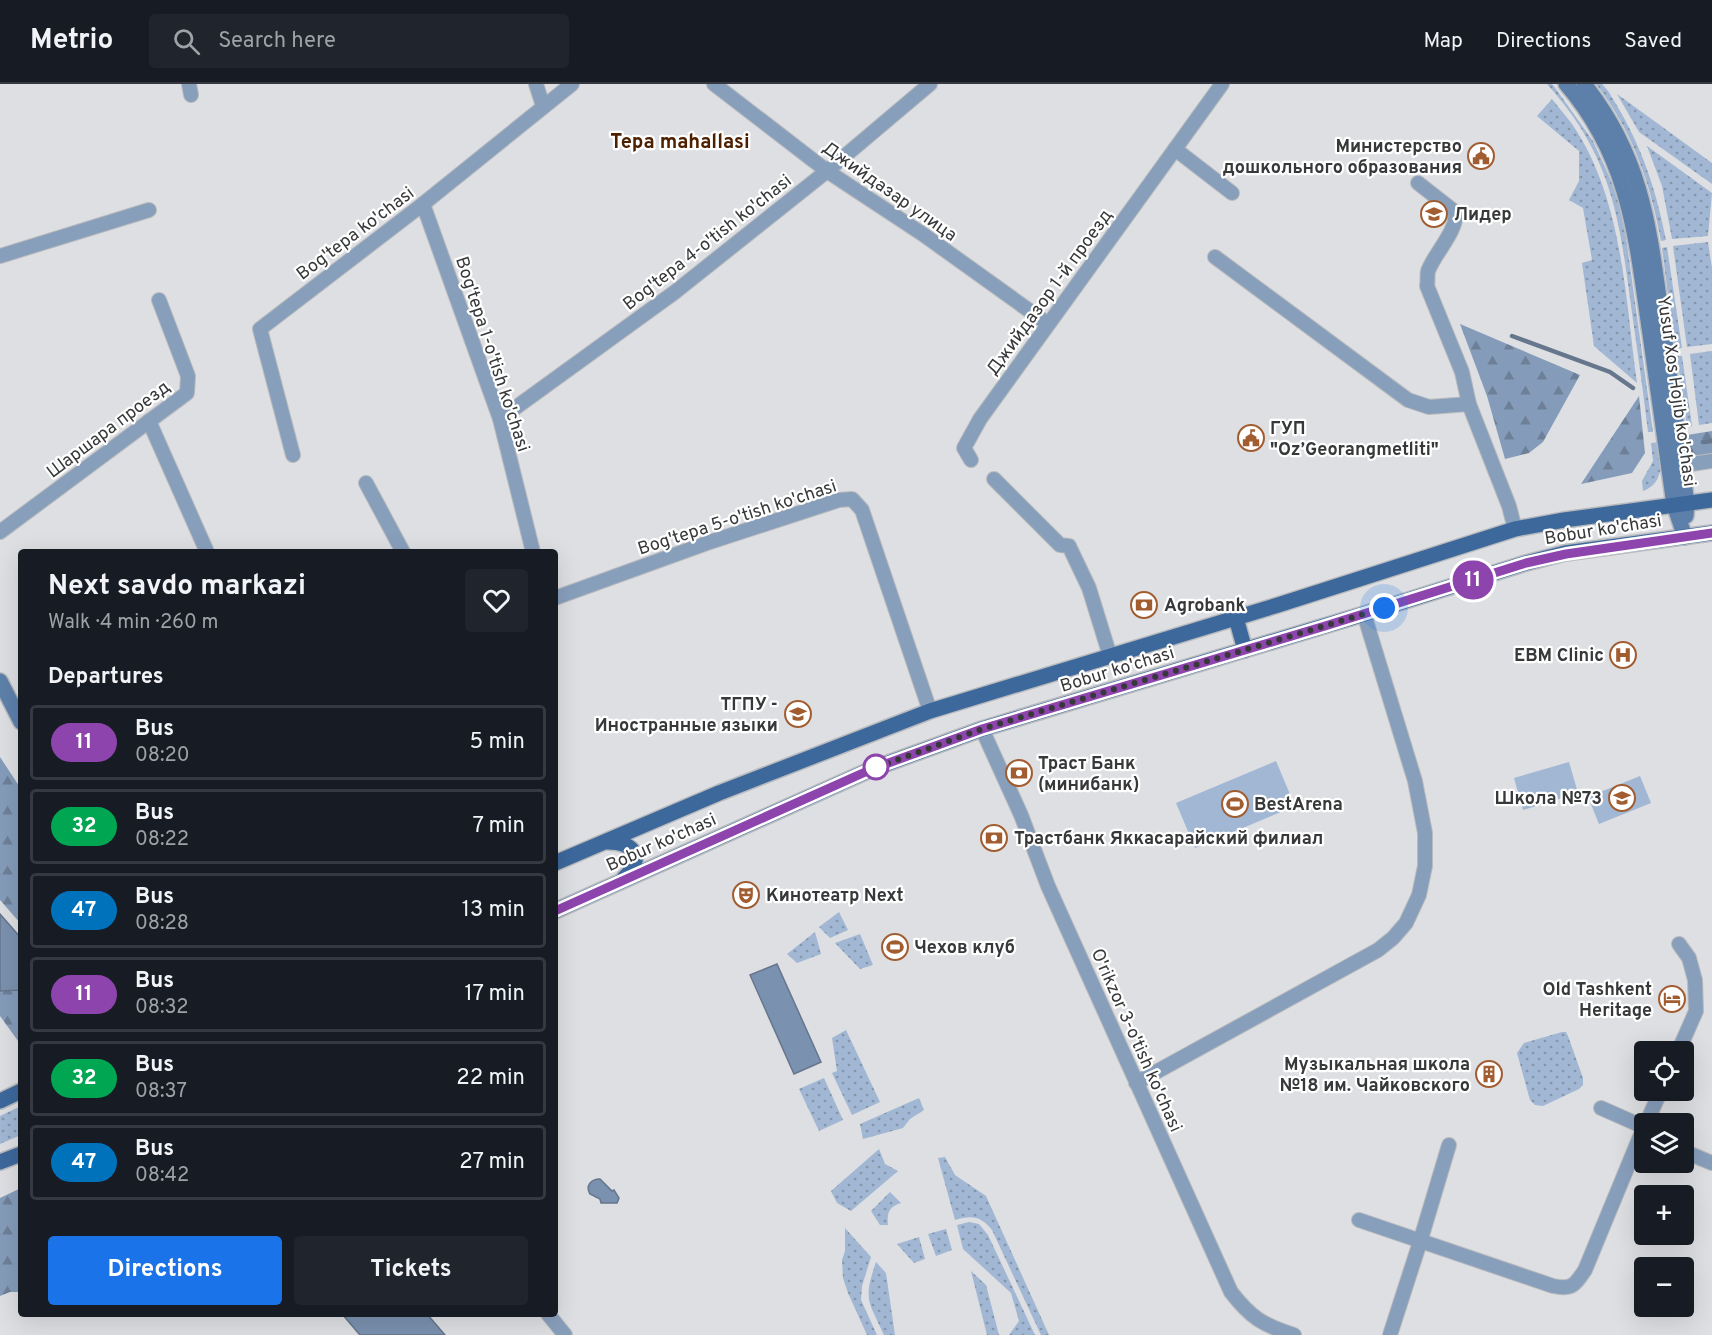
<!DOCTYPE html>
<html lang="en">
<head>
<meta charset="utf-8">
<style>
  body { margin:0; font-family:Overpass,sans-serif; background:#20242c; color:#f1f3f6; height:100vh; display:flex; flex-direction:column; font-size:22px; white-space:nowrap }
  * { box-sizing:border-box; margin:0 }
  p { font-size:20px; color:#9ea1a6 }
  .icon { flex:none; width:33px; height:33px; fill:none; stroke:currentColor; stroke-width:2; stroke-linecap:round; stroke-linejoin:round }
  .map { position:relative; flex:1; overflow:hidden }
  .side { position:absolute; left:18px; top:465px; width:540px; height:768px; display:flex; flex-direction:column; background:#171b24; border-radius:6px; box-shadow:0 6px 24px #0002 }
  .side>* { flex:none }
  .badge { padding:0 12px; border-radius:20px; font-size:21px; line-height:39px }
  .fabs { position:absolute; left:1634px; top:957px; display:grid; gap:12px }
  .fabs a { display:grid; place-items:center; width:60px; height:60px; border-radius:6px; background:#171b24; box-shadow:0 6px 24px #0002; font-size:30px }
  .you { position:absolute; width:30px; height:30px; margin:-15px; border:4px solid #fff; border-radius:50%; background:#1a73e8; box-shadow:0 0 0 9px #1a73e833 }
  .map>.badge { position:absolute; translate:-50% -50%; box-shadow:0 0 0 3px #fff }
  h2 { padding:0 30px; font-size:22px; line-height:54px }
  .round { display:grid; place-items:center; flex:none; width:63px; height:63px; border-radius:6px; background:#20242c }
  .headline { display:flex; align-items:center; justify-content:space-between; height:102px; padding:0 30px }
  h1 { font-size:28px; font-weight:700; line-height:45px }
  .action { display:flex; gap:12px; margin-top:auto; padding:12px 30px }
  .action a { flex:1; height:69px; border-radius:6px; background:#1a73e8; color:#fff; font-size:24px; font-weight:700; line-height:69px; text-align:center }
  .action a+a { background:#20242c; color:#f1f3f6 }
  ul { padding:0; list-style:none }
  li { display:flex; align-items:center; gap:18px; height:75px; margin:0 12px 9px; padding:0 18px; border:3px solid #363941; border-radius:6px }
  li div { flex:1 }
  li b { display:block; font-size:22px }
  li em { font-style:normal }
  li .badge { min-width:66px; font-weight:700; text-align:center }
  header { display:flex; align-items:center; gap:36px; box-sizing:border-box; height:84px; padding:0 30px; background:#171b24; border-bottom:2px solid #363941 }
  header strong { font-size:28px }
  nav { display:flex; gap:33px; margin-inline-start:auto; font-size:21px }
  .search { width:420px; height:54px; background:#20242c; display:flex; align-items:center; gap:15px; box-sizing:border-box; padding:0 21px; border-radius:6px; color:#9ea1a6; font-size:22px }
  .map>svg:first-child { display:block }
</style>
</head>
<body>
<header>
<strong>Metrio</strong>
<div class="search"><svg class="icon" aria-label="search" viewBox="0 0 24 24"><circle cx="10" cy="10" r="6"/><path d="M15 15l6 6"/></svg>Search here</div>
<nav><a>Map</a><a>Directions</a><a>Saved</a></nav>
</header>
<div class="map">
<svg width="1712" height="1251" viewBox="0 0 1712 1251">
  <defs>
    <pattern id="grass-dots" width="8" height="8" patternUnits="userSpaceOnUse" patternTransform="scale(1.5)"><rect width="8" height="8" fill="#a1b7d3"/><path d="M2 2h.1M6 6h.1" fill="none" stroke="#8496ac" stroke-width="1.8" stroke-linecap="round"/></pattern>
    <pattern id="forest-firs" width="22" height="20" patternUnits="userSpaceOnUse" patternTransform="scale(1.5)"><rect width="22" height="20" fill="#849cba"/><path d="M5 1l3.5 6h-7zM16 11l3.5 6h-7z" fill="#6d8098"/></pattern>
  </defs>
  <rect width="100%" height="100%" fill="#dddfe2"/>
  <g fill="url(#grass-dots)">
    <path d="M 1547,0 L 1552,0 L 1556,5 L 1593,57 L 1609,92 L 1618,116 L 1626,153 L 1653,348 L 1648,348 C 1643,306 1637,264 1631,222 C 1619,131 1611,71 1547,0 Z"/>
    <path d="M 1596,0 L 1602,0 L 1608,7 C 1639,55 1655,100 1666,156 L 1661,157 C 1650,98 1633,48 1596,0 Z"/>
    <path d="M 1617,10 L 1712,79 L 1712,100 L 1639,48 Z"/>
    <path d="M 1552,15 C 1559,24 1566,32 1572,40 C 1623,115 1625,213 1637,299 L 1594,262 L 1582,179 L 1592,176 L 1583,124 L 1569,116 L 1579,97 L 1579,67 L 1537,32 Z"/>
    <path d="M 1647,62 L 1712,109 L 1708,152 L 1672,155 L 1662,102 Z"/>
    <path d="M 1708,158 L 1712,184 L 1712,260 L 1687,263 L 1673,162 Z"/>
    <path d="M 1667,163 L 1682,264 L 1675,265 L 1662,164 Z"/>
    <path d="M 1712,267 L 1712,339 L 1699,341 L 1690,270 Z"/>
    <path d="M 1682,272 L 1692,342 L 1687,343 L 1677,272 Z"/>
    <path d="M 1660,358 C 1662,376 1664,400 1643,407 L 1642,397 L 1653,377 L 1651,359 Z"/>
    <path d="M 839,828 L 848,846 L 830,854 L 819,843 Z"/>
    <path d="M 815,848 L 821,870 L 797,879 L 787,870 Z"/>
    <path d="M 860,850 L 873,881 L 860,885 L 835,859 Z"/>
    <path d="M 846,946 L 880,1018 L 852,1031 L 832,989 L 837,987 L 832,954 Z"/>
    <path d="M 1562,948 L 1566,948 L 1568,952 L 1583,994 L 1583,1001 L 1579,1005 L 1543,1022 L 1535,1021 L 1530,1016 L 1517,969 L 1524,959 Z"/>
    <path d="M 824,994 L 843,1036 L 819,1047 L 799,1005 Z"/>
    <path d="M 919,1014 L 924,1026 L 910,1035 L 903,1044 L 863,1055 L 860,1040 Z"/>
    <path d="M 21,1022 L 21,1051 L 0,1060 L 0,1032 Z"/>
    <path d="M 879,1065 L 885,1080 L 898,1087 L 851,1127 L 837,1119 L 831,1107 Z"/>
    <path d="M 945,1073 L 955,1091 L 986,1112 L 1049,1251 L 1041,1251 L 992,1146 C 981,1132 972,1131 955,1136 L 938,1074 Z"/>
    <path d="M 890,1108 L 901,1119 C 889,1123 887,1128 888,1141 L 880,1141 L 871,1127 Z"/>
    <path d="M 969,1138 L 979,1140 L 988,1151 L 1035,1251 L 1009,1251 L 1019,1237 L 1011,1209 L 963,1165 L 957,1141 Z"/>
    <path d="M 845,1144 L 871,1173 L 862,1202 L 861,1216 L 877,1251 L 867,1251 L 848,1209 L 843,1194 L 842,1176 L 845,1167 Z"/>
    <path d="M 946,1145 L 952,1166 L 936,1172 L 928,1150 Z"/>
    <path d="M 919,1153 L 925,1175 L 914,1179 L 897,1160 Z"/>
    <path d="M 876,1178 L 886,1189 L 895,1251 L 884,1251 C 868,1216 863,1216 876,1178 Z"/>
    <path d="M 971,1187 L 986,1201 L 999,1251 L 987,1251 Z"/>
  </g>
  <g fill="url(#forest-firs)">
    <path d="M 1460,240 L 1580,291 L 1543,358 L 1529,369 L 1505,375 L 1487,312 Z"/>
    <path d="M 1639,312 L 1645,369 L 1632,389 L 1581,400 Z"/>
    <path d="M 1712,347 L 1712,370 C 1691,373 1690,372 1687,351 Z"/>
    <path d="M 0,673 L 21,705 L 21,840 L 0,816 Z"/>
    <path d="M 21,906 L 21,961 L 0,932 L 0,907 Z"/>
    <path d="M 21,1104 L 21,1208 L 10,1208 L 0,1212 L 0,1114 Z"/>
  </g>
  <g fill="#a1b7d3">
    <path d="M 1276,677 L 1295,722 L 1195,764 L 1176,719 Z"/>
    <path d="M 1569,678 L 1578,709 L 1523,726 L 1514,694 Z"/>
    <path d="M 1640,692 L 1651,719 L 1599,740 L 1588,713 Z"/>
  </g>
  <g fill="#7a91af" stroke="#66768c" stroke-width="1.5">
    <path d="M 0,830 L 21,854 L 21,906 L 0,907 Z"/>
    <path d="M 777,880 L 821,978 L 794,990 L 750,891 Z"/>
    <path d="M 600,1095 L 612,1107 L 614,1106 L 619,1114 L 617,1119 L 601,1119 L 600,1115 L 590,1110 C 585,1102 591,1095 600,1095 Z"/>
    <path d="M 342,1230 L 427,1230 L 445,1251 L 360,1251 Z"/>
  </g>
  <g fill="none" stroke-linecap="round" stroke-linejoin="round">
    <g stroke="#66768c" stroke-width="4.5">
      <path d="M 1512,252 L 1610,288 L 1633,304"/>
      <path d="M 1703,358 L 1712,357"/>
    </g>
    <defs>
      <g id="street">
        <path d="M 189,0 L 191,11"/>
        <path d="M 536,0 L 543,22"/>
        <path d="M 714,0 L 827,87 L 924,151 L 1048,240"/>
        <path d="M 1175,65 L 1232,109"/>
        <path d="M 1418,99 L 1455,128 C 1459,145 1434,170 1428,187 C 1427,191 1428,197 1427,202 L 1462,288 L 1469,320"/>
        <path d="M 423,120 L 500,335 L 533,468"/>
        <path d="M 0,172 L 149,126"/>
        <path d="M 1215,173 L 1408,316 L 1429,323 L 1469,320 L 1509,422 L 1515,445"/>
        <path d="M 500,335 L 675,208 L 827,87 L 930,0"/>
        <path d="M 149,337 L 207,468"/>
        <path d="M 293,371 L 260,245 L 423,120 L 572,0"/>
        <path d="M 971,376 L 964,364 L 980,335 L 1222,0"/>
        <path d="M 1671,383 L 1712,377"/>
        <path d="M 994,395 L 1060,461 L 1069,462 L 1089,504 L 1110,572"/>
        <path d="M 366,399 L 403,468"/>
        <path d="M 0,448 L 187,309 L 188,292 L 159,216"/>
        <path d="M 555,514 L 710,458 L 839,416 L 852,415 L 862,426 L 930,627"/>
        <path d="M 982,645 L 1021,731 L 1048,802 L 1231,1208 C 1251,1234 1263,1241 1294,1251"/>
        <path d="M 1678,968 L 1696,927 L 1695,896 L 1689,874 L 1679,860"/>
        <path d="M 1136,999 L 1378,866 L 1393,854 L 1406,839 L 1419,811 L 1425,782 L 1425,749 L 1415,697 L 1364,530"/>
        <path d="M 1601,1024 L 1644,1043"/>
        <path d="M 1646,1040 L 1661,1006"/>
        <path d="M 1683,1067 L 1712,1079"/>
        <path d="M 1359,1136 L 1553,1202 C 1572,1206 1575,1201 1585,1186 L 1644,1043"/>
        <path d="M 548,1230 L 565,1251"/>
        <path d="M 1390,1251 L 1420,1158 L 1449,1061"/>
      </g>
      <g id="secondary">
        <path d="M 1566,0 C 1631,76 1636,156 1650,250 C 1658,307 1666,364 1674,421 L 1685,453"/>
        <path d="M 1584,0 C 1645,76 1650,151 1663,243 C 1671,302 1679,361 1687,420 L 1686,432"/>
        <path d="M 0,597 L 21,638"/>
      </g>
      <g id="primary">
        <path d="M 1236,534 L 1245,566"/>
        <path d="M 608,758 C 635,758 645,775 624,794"/>
        <path d="M 555,779 L 719,709 L 930,627 L 1278,521 L 1515,445 L 1564,436 L 1712,416"/>
        <path d="M 555,827 L 872,685 L 982,645 L 1364,530 L 1526,479 L 1565,469 L 1712,449"/>
        <path d="M 0,1017 L 21,1007"/>
        <path d="M 0,1078 L 21,1070"/>
      </g>
    </defs>
    <use href="#street" stroke="#b8babd" stroke-width="16"/>
    <use href="#secondary" stroke="#b8babd" stroke-width="18"/>
    <use href="#primary" stroke="#b8babd" stroke-width="18"/>
    <use href="#street" stroke="#889fbc" stroke-width="14"/>
    <use href="#secondary" stroke="#5d80aa" stroke-width="15"/>
    <use href="#primary" stroke="#3d689c" stroke-width="15"/>
  </g>
  <g fill="none" stroke-linecap="round" stroke-linejoin="round">
    <defs>
      <path id="line" d="M 555,827 L 872,685 L 982,645 L 1325,542 L 1526,479 L 1566,470 L 1712,449"/>
    </defs>
    <use href="#line" stroke="#fff" stroke-width="14"/>
    <use href="#line" stroke="#8e44ad" stroke-width="9"/>
    <path stroke="#373839" stroke-width="6" stroke-dasharray="0 10.8" d="M 876,683 L 872,685 L 982,645 L 1384,524"/>
  </g>
  <defs>
    <symbol id="civic-ring" viewBox="-11 -11 22 22"><circle r="9.5" fill="#fff" stroke="#a15c30" stroke-width="1.5"/><path d="M-.6-6.5H3V-4.5H.6V-3L4-1V1h2V6H-6V1h2V-1L-.6-3ZM-1.2 2.5V6h2.4V2.5Z" fill="#a15c30"/></symbol>
    <symbol id="school-ring" viewBox="-11 -11 22 22"><circle r="9.5" fill="#fff" stroke="#a15c30" stroke-width="1.5"/><path d="M0-5L7-2L0 1L-7-2ZM-4 1L0 2.5L4 1V4Q0 6-4 4Z" fill="#a15c30"/></symbol>
    <symbol id="bank-ring" viewBox="-11 -11 22 22"><circle r="9.5" fill="#fff" stroke="#a15c30" stroke-width="1.5"/><path d="M-6-4H6V4H-6ZM0-2.3a2.3 2.3 0 1 0 0 4.6a2.3 2.3 0 1 0 0-4.6Z" fill="#a15c30"/></symbol>
    <symbol id="hospital-ring" viewBox="-11 -11 22 22"><circle r="9.5" fill="#fff" stroke="#a15c30" stroke-width="1.5"/><path d="M-5-5h3v3.5h4V-5h3V5h-3V1.5h-4V5h-3Z" fill="#a15c30"/></symbol>
    <symbol id="stadium-ring" viewBox="-11 -11 22 22"><circle r="9.5" fill="#fff" stroke="#a15c30" stroke-width="1.5"/><path d="M0-5a6.5 5 0 1 0 0 10a6.5 5 0 1 0 0-10ZM-3.5-1.8h7v3.6h-7Z" fill="#a15c30"/></symbol>
    <symbol id="theatre-ring" viewBox="-11 -11 22 22"><circle r="9.5" fill="#fff" stroke="#a15c30" stroke-width="1.5"/><path d="M-5-5.5Q0-4 5-5.5V0Q5 5 0 6Q-5 5-5 0ZM-3.3-2.5H-1v1.5H-3.3ZM1-2.5H3.3v1.5H1ZM-2.8 1Q0 5.5 2.8 1Z" fill="#a15c30"/></symbol>
    <symbol id="hotel-ring" viewBox="-11 -11 22 22"><circle r="9.5" fill="#fff" stroke="#a15c30" stroke-width="1.5"/><path d="M-6-4.5h1.5V1H6V5H4.5V3h-9V5H-6ZM-4 0a1.8 1.8 0 1 1 3.6 0ZM.5 0V-2.5h3Q6-2.5 6 0Z" fill="#a15c30"/></symbol>
    <symbol id="building-ring" viewBox="-11 -11 22 22"><circle r="9.5" fill="#fff" stroke="#a15c30" stroke-width="1.5"/><path d="M-4-6H4V6H1V3H-1V6H-4ZM-2.5-4.3h1.7v1.8h-1.7ZM.8-4.3h1.7v1.8H.8ZM-2.5-1h1.7V.8h-1.7ZM.8-1h1.7V.8H.8Z" fill="#a15c30"/></symbol>
  </defs>
  <g fill-rule="evenodd">
    <use href="#civic-ring" x="1466" y="57" width="30" height="30"/>
    <use href="#school-ring" x="1419" y="115" width="30" height="30"/>
    <use href="#civic-ring" x="1236" y="339" width="30" height="30"/>
    <use href="#bank-ring" x="1129" y="506" width="30" height="30"/>
    <use href="#hospital-ring" x="1608" y="556" width="30" height="30"/>
    <use href="#school-ring" x="783" y="615" width="30" height="30"/>
    <use href="#bank-ring" x="1004" y="674" width="30" height="30"/>
    <use href="#school-ring" x="1607" y="699" width="30" height="30"/>
    <use href="#stadium-ring" x="1220" y="705" width="30" height="30"/>
    <use href="#bank-ring" x="979" y="739" width="30" height="30"/>
    <use href="#theatre-ring" x="731" y="796" width="30" height="30"/>
    <use href="#stadium-ring" x="880" y="848" width="30" height="30"/>
    <use href="#hotel-ring" x="1657" y="900" width="30" height="30"/>
    <use href="#building-ring" x="1474" y="975" width="30" height="30"/>
  </g>
  <circle fill="#fff" stroke="#8e44ad" stroke-width="3" cx="876" cy="683" r="12"/>
  <g text-anchor="middle" stroke-width="4.5" stroke-linejoin="round" paint-order="stroke">
    <g font-size="18" font-weight="bold" fill="#373839" stroke="#fff" text-anchor="start">
      <text x="1462" y="68" text-anchor="end">Министерство<tspan x="1462" dy="21">дошкольного образования</tspan></text>
      <text x="1454" y="136">Лидер</text>
      <text x="1270" y="350">ГУП<tspan x="1270" dy="21">"Oz’Georangmetliti"</tspan></text>
      <text x="1164" y="527">Agrobank</text>
      <text x="1604" y="577" text-anchor="end">EBM Clinic</text>
      <text x="778" y="626" text-anchor="end">ТГПУ -<tspan x="778" dy="21">Иностранные языки</tspan></text>
      <text x="1038" y="685">Траст Банк<tspan x="1038" dy="21">(минибанк)</tspan></text>
      <text x="1602" y="720" text-anchor="end">Школа №73</text>
      <text x="1254" y="726">BestArena</text>
      <text x="1014" y="760">Трастбанк Яккасарайский филиал</text>
      <text x="766" y="817">Кинотеатр Next</text>
      <text x="914" y="869">Чехов клуб</text>
      <text x="1652" y="911" text-anchor="end">Old Tashkent<tspan x="1652" dy="21">Heritage</tspan></text>
      <text x="1470" y="986" text-anchor="end">Музыкальная школа<tspan x="1470" dy="21">№18 им. Чайковского</tspan></text>
    </g>
    <g font-size="18" fill="#373839" stroke="#fff">
      <text transform="translate(890 107) rotate(35)" y="6">Джийдазар улица</text>
      <text transform="translate(355 149) rotate(-37)" y="6">Bog'tepa ko'chasi</text>
      <text transform="translate(707 158) rotate(-38)" y="6">Bog'tepa 4-o'tish ko'chasi</text>
      <text transform="translate(1049 208) rotate(-54)" y="6">Джийдазор 1-й проезд</text>
      <text transform="translate(493 270) rotate(72)" y="6">Bog'tepa 1-o'tish ko'chasi</text>
      <text transform="translate(1677 307) rotate(82)" y="6">Yusuf Xos Hojib ko'chasi</text>
      <text transform="translate(108 345) rotate(-37)" y="6">Шаршара проезд</text>
      <text transform="translate(737 433) rotate(-18)" y="6">Bog'tepa 5-o'tish ko'chasi</text>
      <text transform="translate(1603 445) rotate(-9)" y="6">Bobur ko'chasi</text>
      <text transform="translate(1117 585) rotate(-17)" y="6">Bobur ko'chasi</text>
      <text transform="translate(661 758) rotate(-24)" y="6">Bobur ko'chasi</text>
      <text transform="translate(1137 956) rotate(66)" y="6">O'rikzor 3-o'tish ko'chasi</text>
    </g>
    <g font-size="20" font-weight="bold" fill="#4d2000" stroke="#fff">
      <text x="680" y="64">Tepa mahallasi</text>
    </g>
  </g>
</svg>
<div class="fabs">
<a><svg class="icon" aria-label="locate" viewBox="0 0 24 24"><circle cx="12" cy="12" r="6"/><path d="M12 2v4M12 18v4M2 12h4M18 12h4"/></svg></a>
<a><svg class="icon" aria-label="layers" viewBox="0 0 24 24"><path d="M12 4l9 5-9 5-9-5zM3 14l9 5 9-5"/></svg></a>
<a>+</a>
<a>−</a>
</div>
<div class="you" style="left:1384px;top:524px"></div>
<b class="badge" style="left:1473px;top:496px;background:#8e44ad;color:#fff">11</b>
<section class="side">
<div class="headline"><div><h1>Next savdo markazi</h1><p>Walk · 4 min · 260 m</p></div><a class="round"><svg class="icon" aria-label="heart" viewBox="0 0 24 24"><path d="M12 20l-8-8c-3-5 5-10 8-4 3-6 11-1 8 4z"/></svg></a></div>
<h2>Departures</h2>
<ul>
<li><span class="badge" style="background:#8e44ad;color:#fff">11</span><div><b>Bus</b><p>08:20</p></div><em>5 min</em></li>
<li><span class="badge" style="background:#00a651;color:#fff">32</span><div><b>Bus</b><p>08:22</p></div><em>7 min</em></li>
<li><span class="badge" style="background:#0072bc;color:#fff">47</span><div><b>Bus</b><p>08:28</p></div><em>13 min</em></li>
<li><span class="badge" style="background:#8e44ad;color:#fff">11</span><div><b>Bus</b><p>08:32</p></div><em>17 min</em></li>
<li><span class="badge" style="background:#00a651;color:#fff">32</span><div><b>Bus</b><p>08:37</p></div><em>22 min</em></li>
<li><span class="badge" style="background:#0072bc;color:#fff">47</span><div><b>Bus</b><p>08:42</p></div><em>27 min</em></li>
</ul>
<div class="action"><a>Directions</a><a>Tickets</a></div>
</section>
</div>
</body>
</html>
